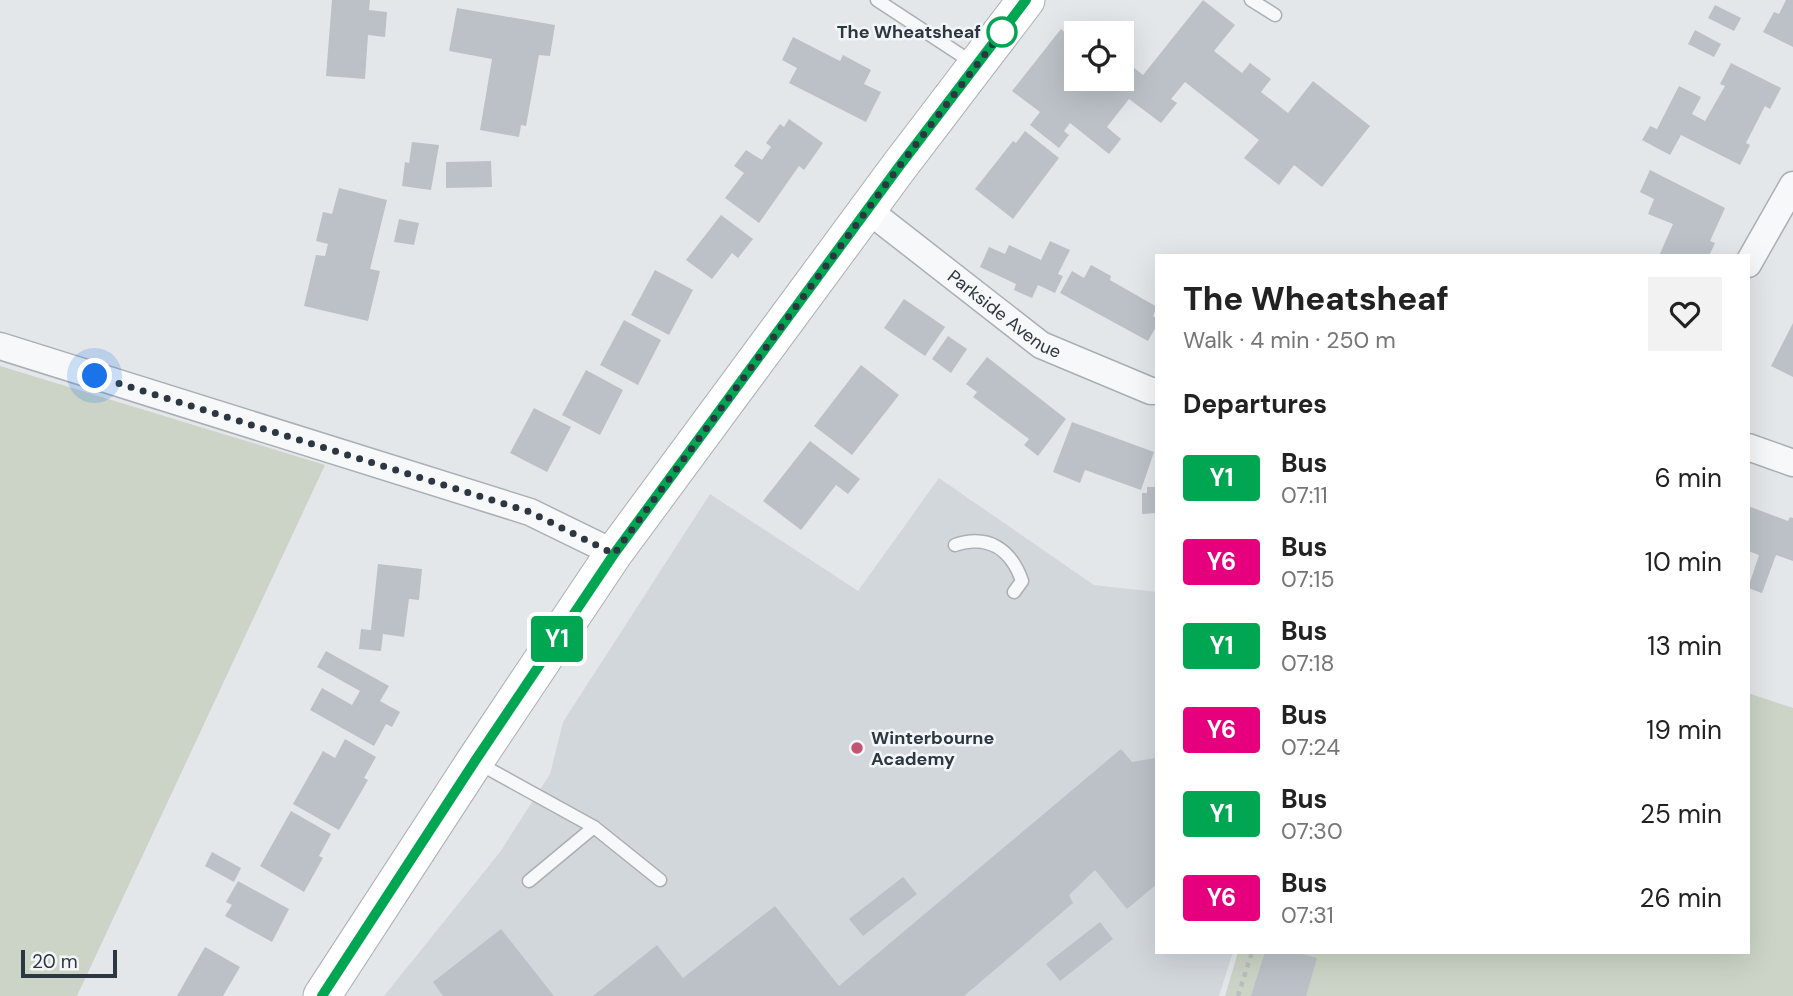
<!DOCTYPE html>
<html lang="en">
<head>
<meta charset="utf-8">
<style>
  body { margin:0; font-family:"DM Sans",sans-serif; background:#f2f2f2; color:#222; height:100vh; display:flex; flex-direction:column; font-size:26px; white-space:nowrap }
  * { box-sizing:border-box; margin:0 }
  p { font-size:23px; color:#767676 }
  .icon { flex:none; width:38px; height:38px; fill:none; stroke:currentColor; stroke-width:2; stroke-linecap:round; stroke-linejoin:round }
  .map { position:relative; flex:1; overflow:hidden }
  .drawer { position:absolute; left:1155px; top:254px; width:595px; height:700px; display:flex; flex-direction:column; background:#fff; border-radius:0px; box-shadow:0 7px 28px #0002 }
  .drawer>* { flex:none }
  .badge { padding:0 14px; border-radius:5px; font-size:24px; line-height:46px }
  .controls { position:absolute; left:1064px; top:21px; display:grid; gap:14px }
  .controls a { display:grid; place-items:center; width:70px; height:70px; border-radius:0px; background:#fff; box-shadow:0 7px 28px #0002; font-size:35px }
  .scale { position:absolute; left:21px; bottom:18px; width:96px; box-sizing:border-box; padding-left:7px; border:4px solid #2d3741; border-top:0; font-size:19px; line-height:24px; white-space:nowrap; color:#2d3741; -webkit-text-stroke:5px #f3f6f8; paint-order:stroke }
  .you { position:absolute; width:35px; height:35px; margin:-18px; border:5px solid #fff; border-radius:50%; background:#1a73e8; box-shadow:0 0 0 10px #1a73e833 }
  .map>.badge { position:absolute; translate:-50% -50%; box-shadow:0 0 0 4px #fff }
  h2 { padding:0 28px; font-size:26px; line-height:63px }
  .round { display:grid; place-items:center; flex:none; width:74px; height:74px; border-radius:0px; background:#f2f2f2 }
  .summary { display:flex; align-items:center; justify-content:space-between; height:119px; padding:0 28px }
  h1 { font-size:33px; font-weight:800; line-height:52px }
  ul { padding:0; list-style:none }
  li { display:flex; align-items:center; gap:21px; height:84px; padding:0 28px }
  li div { flex:1 }
  li b { display:block; font-size:26px }
  li em { font-style:normal }
  li .badge { min-width:77px; font-weight:700; text-align:center }
  .map>svg:first-child { display:block }
</style>
</head>
<body>
<div class="map">
<svg width="1793" height="996" viewBox="0 0 1793 996">
  <rect width="100%" height="100%" fill="#e4e7ea"/>
  <path fill="#d2d7dc" d="M 939,478 L 1094,585 L 1157,592 L 1157,952 L 1233,952 L 1219,996 L 384,996 L 500,852 L 550,774 L 563,722 L 710,494 L 858,591 Z"/>
  <g fill="#cbd4c6">
    <path d="M 0,366 L 325,465 L 77,996 L 0,996 Z"/>
    <path d="M 1748,693 L 1793,708 L 1793,996 L 1225,996 L 1238,952 L 1748,952 Z"/>
  </g>
  <g fill="#bbc1c7">
    <path d="M 332,0 L 370,0 L 369,10 L 387,12 L 385,37 L 368,35 L 365,79 L 326,76 Z"/>
    <path d="M 1203,0 L 1235,25 L 1214,51 L 1242,73 L 1250,63 L 1271,79 L 1261,92 L 1288,113 L 1313,81 L 1370,126 L 1322,187 L 1294,165 L 1279,185 L 1244,158 L 1259,140 L 1185,82 L 1171,99 L 1177,103 L 1161,123 L 1129,99 L 1107,127 L 1121,139 L 1109,154 L 1070,123 L 1064,131 L 1069,135 L 1059,148 L 1030,125 L 1040,112 L 1012,91 L 1061,29 L 1076,41 L 1076,79 L 1122,79 L 1122,58 L 1143,75 Z"/>
    <path d="M 1786,0 L 1793,0 L 1793,47 L 1763,32 L 1774,12 L 1779,14 Z"/>
    <path d="M 1715,5 L 1741,18 L 1734,31 L 1708,18 Z"/>
    <path d="M 457,8 L 555,25 L 550,56 L 539,55 L 526,126 L 521,125 L 519,137 L 480,130 L 492,59 L 449,51 Z"/>
    <path d="M 1695,30 L 1721,44 L 1714,57 L 1688,44 Z"/>
    <path d="M 793,37 L 840,61 L 843,55 L 871,70 L 864,84 L 881,92 L 866,122 L 789,83 L 797,68 L 782,60 Z"/>
    <path d="M 1731,63 L 1781,88 L 1770,109 L 1765,106 L 1746,143 L 1750,145 L 1740,165 L 1681,135 L 1670,155 L 1642,140 L 1650,126 L 1657,129 L 1679,86 L 1701,97 L 1692,114 L 1705,121 L 1725,86 L 1720,84 Z"/>
    <path d="M 789,119 L 823,143 L 804,170 L 799,166 L 759,223 L 725,198 L 744,173 L 734,166 L 746,150 L 762,160 L 771,147 L 766,143 L 780,124 L 784,127 Z"/>
    <path d="M 1025,131 L 1059,158 L 1013,219 L 975,189 L 1013,141 L 1016,143 Z"/>
    <path d="M 412,142 L 439,145 L 431,190 L 402,186 L 405,162 L 409,163 Z"/>
    <path d="M 491,161 L 492,187 L 446,188 L 446,162 Z"/>
    <path d="M 1650,170 L 1725,208 L 1710,241 L 1715,243 L 1709,256 L 1659,256 L 1673,224 L 1648,214 L 1654,199 L 1640,192 Z"/>
    <path d="M 339,188 L 387,200 L 370,269 L 380,271 L 368,321 L 304,306 L 316,255 L 325,256 L 328,244 L 316,241 L 323,212 L 332,214 Z"/>
    <path d="M 721,215 L 753,239 L 738,258 L 732,253 L 712,279 L 686,260 Z"/>
    <path d="M 399,219 L 419,223 L 414,245 L 394,242 Z"/>
    <path d="M 1050,241 L 1070,250 L 1058,274 L 1063,276 L 1055,293 L 1038,285 L 1032,298 L 1014,290 L 1016,284 L 980,267 L 989,247 L 1005,254 L 1009,245 L 1041,260 Z"/>
    <path d="M 1091,265 L 1111,276 L 1110,280 L 1157,307 L 1153,316 L 1157,319 L 1157,325 L 1148,341 L 1060,293 L 1072,271 L 1084,278 Z"/>
    <path d="M 655,270 L 693,290 L 669,335 L 631,315 Z"/>
    <path d="M 904,299 L 945,327 L 925,356 L 884,328 Z"/>
    <path d="M 624,320 L 661,340 L 638,385 L 600,365 Z"/>
    <path d="M 1793,323 L 1793,377 L 1771,366 Z"/>
    <path d="M 948,336 L 967,349 L 951,373 L 932,359 Z"/>
    <path d="M 987,357 L 1066,419 L 1038,456 L 1024,445 L 1029,439 L 973,397 L 977,392 L 966,384 Z"/>
    <path d="M 861,365 L 899,395 L 852,455 L 814,426 Z"/>
    <path d="M 586,370 L 623,390 L 600,435 L 562,415 Z"/>
    <path d="M 534,408 L 571,427 L 547,472 L 510,453 Z"/>
    <path d="M 1072,422 L 1154,452 L 1141,490 L 1085,470 L 1080,483 L 1053,472 Z"/>
    <path d="M 810,441 L 860,479 L 848,494 L 836,485 L 801,530 L 763,501 Z"/>
    <path d="M 1147,487 L 1157,487 L 1157,513 L 1142,514 L 1142,493 L 1147,493 Z"/>
    <path d="M 1748,506 L 1788,521 L 1790,517 L 1793,518 L 1793,561 L 1776,555 L 1762,593 L 1748,588 L 1759,555 L 1748,551 Z"/>
    <path d="M 378,564 L 422,569 L 419,600 L 409,599 L 404,637 L 383,634 L 381,651 L 359,649 L 361,629 L 371,630 Z"/>
    <path d="M 326,651 L 389,686 L 380,701 L 400,712 L 392,727 L 386,724 L 374,746 L 310,710 L 322,688 L 352,705 L 360,691 L 317,667 Z"/>
    <path d="M 345,739 L 376,757 L 364,778 L 368,780 L 339,830 L 293,804 L 323,751 L 335,758 Z"/>
    <path d="M 1121,749 L 1132,762 L 1155,758 L 1157,760 L 1157,884 L 1127,909 L 1095,870 L 1069,895 L 1073,903 L 964,996 L 593,996 L 657,945 L 683,978 L 775,906 L 839,986 Z"/>
    <path d="M 291,811 L 331,834 L 319,856 L 323,858 L 304,892 L 260,866 Z"/>
    <path d="M 212,852 L 241,868 L 234,882 L 205,866 Z"/>
    <path d="M 903,877 L 917,894 L 863,936 L 849,919 Z"/>
    <path d="M 238,881 L 289,909 L 272,942 L 225,916 L 232,905 L 226,902 Z"/>
    <path d="M 1100,922 L 1113,939 L 1060,981 L 1046,964 Z"/>
    <path d="M 501,929 L 554,996 L 443,996 L 433,982 Z"/>
    <path d="M 205,947 L 240,967 L 223,996 L 177,996 Z"/>
    <path d="M 1265,952 L 1295,952 L 1317,958 L 1306,996 L 1251,996 Z"/>
  </g>
  <g fill="none" stroke-linecap="round" stroke-linejoin="round">
    <defs>
      <g id="lane">
        <path d="M 877,0 L 973,63"/>
        <path d="M 1251,0 L 1275,15"/>
        <path d="M 955,545 C 988,534 1011,549 1022,581 L 1014,592"/>
        <path d="M 478,763 L 594,827 L 660,880"/>
        <path d="M 529,881 L 594,827"/>
      </g>
      <g id="street">
        <path id="s1" d="M 868,210 L 1041,345 L 1151,391 L 1157,391"/>
        <path d="M 1748,264 L 1793,185"/>
        <path d="M 0,346 L 530,512 L 614,553"/>
        <path d="M 1748,447 L 1793,463"/>
      </g>
      <path id="secondary" d="M 322,996 L 475,761 L 614,553 L 898,168 L 1026,0"/>
    </defs>
    <use href="#lane" stroke="#a9afb4" stroke-width="15"/>
    <use href="#street" stroke="#a9afb4" stroke-width="29"/>
    <use href="#secondary" stroke="#a9afb4" stroke-width="39"/>
    <path stroke="#babec2" stroke-width="4.5" stroke-dasharray="5 5" stroke-linecap="butt" d="M 1238,996 L 1252,952"/>
    <use href="#lane" stroke="#f6f8f9" stroke-width="12"/>
    <use href="#street" stroke="#f6f8f9" stroke-width="26"/>
    <use href="#secondary" stroke="#fff" stroke-width="37"/>
  </g>
  <g fill="none" stroke-linecap="round" stroke-linejoin="round">
    <defs>
      <path id="line" d="M 322,996 L 475,761 L 614,554 L 898,168 L 1026,0"/>
    </defs>
    <use href="#line" stroke="#fff" stroke-width="16"/>
    <use href="#line" stroke="#00a651" stroke-width="10"/>
    <path stroke="#2d3741" stroke-width="7" stroke-dasharray="0 12.6" d="M 95,376 L 530,512 L 614,554 L 898,168 L 1002,32"/>
  </g>
  <circle fill="#fff" stroke="#00a651" stroke-width="3.5" cx="1002" cy="32" r="14"/>
  <circle fill="#c35572" stroke="#f3f6f8" stroke-width="2.5" cx="857" cy="748" r="7"/>
  <g text-anchor="middle" stroke-width="5" stroke-linejoin="round" paint-order="stroke">
    <g font-size="18" font-weight="bold" fill="#2d3741" stroke="#f3f6f8" text-anchor="end">
      <text x="981" y="38">The Wheatsheaf</text>
    </g>
    <g font-size="18" fill="#2d3741" stroke="#f3f6f8">
      <text dy="6" stroke="none"><textPath href="#s1" startOffset="172">Parkside Avenue</textPath></text>
    </g>
    <g font-size="18" font-weight="bold" fill="#2d3741" stroke="#f3f6f8" text-anchor="start">
      <text x="871" y="744">Winterbourne<tspan x="871" dy="21">Academy</tspan></text>
    </g>
  </g>
</svg>
<div class="controls">
<a><svg class="icon" aria-label="locate" viewBox="0 0 24 24"><circle cx="12" cy="12" r="6"/><path d="M12 2v4M12 18v4M2 12h4M18 12h4"/></svg></a>
</div>
<div class="scale">20 m</div>
<div class="you" style="left:95px;top:376px"></div>
<b class="badge" style="left:557px;top:639px;background:#00a651;color:#fff">Y1</b>
<section class="drawer">
<div class="summary"><div><h1>The Wheatsheaf</h1><p>Walk · 4 min · 250 m</p></div><a class="round"><svg class="icon" aria-label="heart" viewBox="0 0 24 24"><path d="M12 20l-8-8c-3-5 5-10 8-4 3-6 11-1 8 4z"/></svg></a></div>
<h2>Departures</h2>
<ul>
<li><span class="badge" style="background:#00a651;color:#fff">Y1</span><div><b>Bus</b><p>07:11</p></div><em>6 min</em></li>
<li><span class="badge" style="background:#e6007e;color:#fff">Y6</span><div><b>Bus</b><p>07:15</p></div><em>10 min</em></li>
<li><span class="badge" style="background:#00a651;color:#fff">Y1</span><div><b>Bus</b><p>07:18</p></div><em>13 min</em></li>
<li><span class="badge" style="background:#e6007e;color:#fff">Y6</span><div><b>Bus</b><p>07:24</p></div><em>19 min</em></li>
<li><span class="badge" style="background:#00a651;color:#fff">Y1</span><div><b>Bus</b><p>07:30</p></div><em>25 min</em></li>
<li><span class="badge" style="background:#e6007e;color:#fff">Y6</span><div><b>Bus</b><p>07:31</p></div><em>26 min</em></li>
</ul>
</section>
</div>
</body>
</html>
